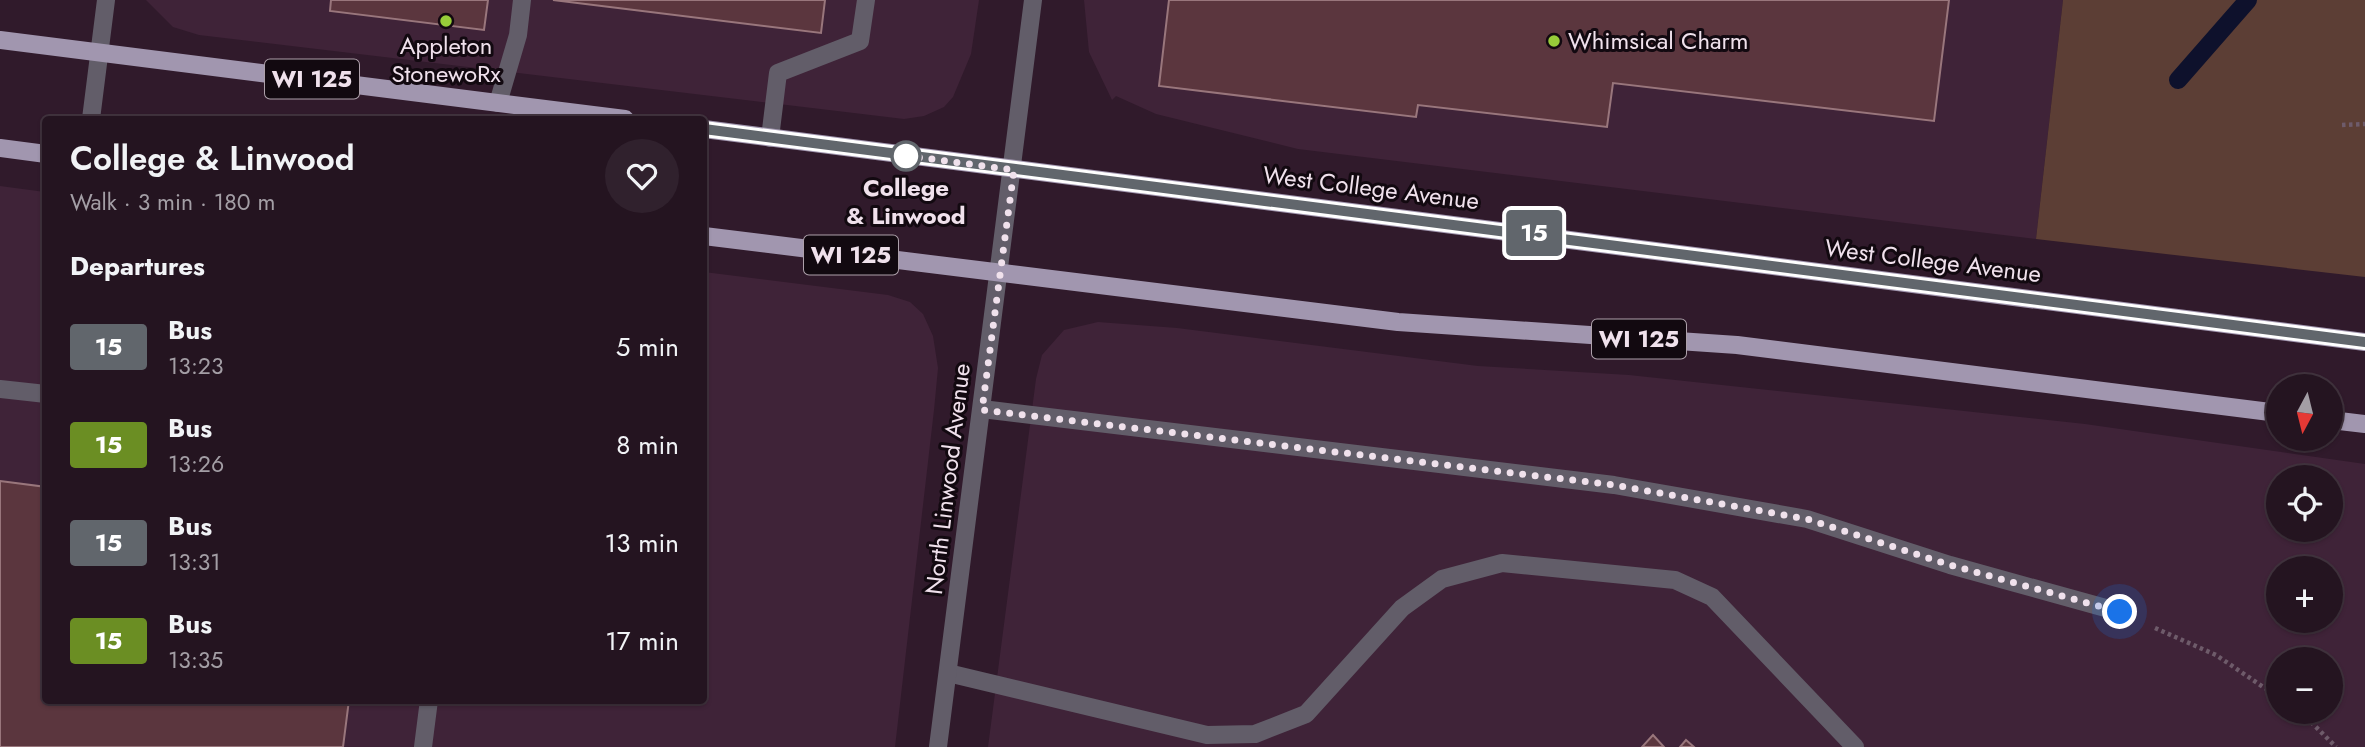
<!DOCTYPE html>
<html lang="en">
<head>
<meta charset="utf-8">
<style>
  body { margin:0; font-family:Jost,sans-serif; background:#30212d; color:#f1f3f6; height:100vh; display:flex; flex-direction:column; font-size:26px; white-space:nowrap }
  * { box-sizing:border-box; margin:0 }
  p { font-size:23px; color:#a39ea5 }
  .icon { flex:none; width:38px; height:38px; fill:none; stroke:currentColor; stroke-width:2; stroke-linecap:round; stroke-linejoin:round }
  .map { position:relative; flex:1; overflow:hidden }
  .panel { position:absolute; left:42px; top:116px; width:665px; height:588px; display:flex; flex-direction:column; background:#241420; border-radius:7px; box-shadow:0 2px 5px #0004,0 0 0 2px #41333e }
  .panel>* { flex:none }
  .badge { padding:0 14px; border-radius:5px; font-size:24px; line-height:46px }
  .needle { width:46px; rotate:187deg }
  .controls { position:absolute; left:2266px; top:374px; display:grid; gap:14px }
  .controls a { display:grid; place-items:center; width:77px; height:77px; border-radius:50%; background:#241420; box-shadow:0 2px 5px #0004,0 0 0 2px #41333e; font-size:35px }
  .you { position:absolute; width:35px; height:35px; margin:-18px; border:5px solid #fff; border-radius:50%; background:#1a73e8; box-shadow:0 0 0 10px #1a73e833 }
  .map>.badge { position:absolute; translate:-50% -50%; box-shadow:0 0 0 4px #fff }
  h2 { padding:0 28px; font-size:26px; line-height:63px }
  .round { display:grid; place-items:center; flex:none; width:74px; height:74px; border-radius:37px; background:#30212d }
  .head { display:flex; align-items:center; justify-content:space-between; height:119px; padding:0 28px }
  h1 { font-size:33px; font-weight:600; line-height:52px }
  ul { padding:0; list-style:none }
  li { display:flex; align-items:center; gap:21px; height:98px; padding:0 28px }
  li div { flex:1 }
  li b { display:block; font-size:26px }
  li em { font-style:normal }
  li .badge { min-width:77px; font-weight:700; text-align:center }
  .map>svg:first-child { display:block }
</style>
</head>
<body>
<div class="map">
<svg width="2365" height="747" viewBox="0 0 2365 747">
  <rect width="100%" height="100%" fill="#301a2b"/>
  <g fill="#3f2338" fill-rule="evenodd">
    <path d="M 146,0 L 979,0 L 971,54 L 953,97 L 944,107 L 924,116 L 904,119 L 199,35 L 173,27 Z"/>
    <path d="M 1084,0 L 2063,0 L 2036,239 L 1298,149 L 1156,114 L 1116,96 L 1112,100 L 1089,52 Z"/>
    <path d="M 0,186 L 45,192 L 46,700 L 704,700 L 704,272 L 888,295 L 910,302 L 923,314 L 933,336 L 938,368 L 934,410 L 895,747 L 0,747 Z"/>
    <path d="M 1098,322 L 1177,328 L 1478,366 L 1629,375 L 2085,424 L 2365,464 L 2365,747 L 988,747 L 1036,379 L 1042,355 L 1064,330 ZM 2278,478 L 2331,478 L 2331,530 L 2278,530 ZM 2278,569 L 2331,569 L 2331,621 L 2278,621 ZM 2278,660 L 2331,660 L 2331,712 L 2278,712 Z"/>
  </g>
  <path fill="#5c3e35" d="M 2063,0 L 2365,0 L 2365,277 L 2036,239 Z"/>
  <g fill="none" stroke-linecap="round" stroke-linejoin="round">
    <path stroke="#0e112c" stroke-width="18" d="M 2178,80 L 2248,0"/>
  </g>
  <g fill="#5b363e" stroke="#99767c" stroke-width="2">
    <path d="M 331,0 L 488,0 L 484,30 L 330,11 Z"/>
    <path d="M 553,0 L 825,0 L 821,33 Z"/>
    <path d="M 1169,0 L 1949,0 L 1934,121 L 1613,83 L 1607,127 L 1418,105 L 1416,117 L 1159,86 Z"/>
    <path d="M 0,481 L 46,487 L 46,700 L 349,700 L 343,747 L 0,747 Z"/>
    <path d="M 1653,735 L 1664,747 L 1642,747 Z"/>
    <path d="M 1686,740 L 1694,747 L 1680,747 Z"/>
  </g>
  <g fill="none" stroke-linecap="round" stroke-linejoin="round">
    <g stroke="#6e5b6a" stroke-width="4.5" stroke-dasharray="3.5 3.5" stroke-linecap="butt">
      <path d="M 2342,125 L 2365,124"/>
      <path d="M 2155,628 L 2216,655 L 2278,697"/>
      <path d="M 2301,712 L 2336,747"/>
    </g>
    <g stroke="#625d69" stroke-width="18">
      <path d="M 498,103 L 518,35 L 522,0"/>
      <path d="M 91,119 L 106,0"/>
      <path d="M 770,138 L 778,73 L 860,41 L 866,0"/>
      <path d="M 0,389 L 46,394"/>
      <path d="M 982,409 L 1614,485 L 1807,519 L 1950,565 L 2120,612"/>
      <path d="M 948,673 L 1207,735 L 1255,734 L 1306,714 L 1402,608 L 1442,579 L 1502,563 L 1675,580 L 1712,597 L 1855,747"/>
      <path d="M 423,747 L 429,700"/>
      <path d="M 938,747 L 1033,0"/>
    </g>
    <g stroke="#a196af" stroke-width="18">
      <path d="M 0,40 L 625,119"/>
      <path d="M 704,129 L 2365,342"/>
      <path d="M 0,148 L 46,154"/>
      <path d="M 704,236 L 1398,322 L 1737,345 L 2278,413"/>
      <path d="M 2331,420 L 2365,424"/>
    </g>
  </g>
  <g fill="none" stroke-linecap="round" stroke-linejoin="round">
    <defs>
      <path id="line" d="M 704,129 L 2365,342"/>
    </defs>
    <use href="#line" stroke="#fff" stroke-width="16"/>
    <use href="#line" stroke="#61666c" stroke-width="10"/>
    <path stroke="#f0e1ec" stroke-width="7" stroke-dasharray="0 12.6" d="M 906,156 L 894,154 L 1014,170 L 982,410 L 1614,485 L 1807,519 L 1950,565 L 2120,612"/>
  </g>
  <g fill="#97cc39" stroke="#120910" stroke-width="2.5">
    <circle cx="446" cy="21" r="7"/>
    <circle cx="1554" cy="41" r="7"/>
  </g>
  <circle fill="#fff" stroke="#61666c" stroke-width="3.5" cx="906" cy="156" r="14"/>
  <g text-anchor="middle" stroke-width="6" stroke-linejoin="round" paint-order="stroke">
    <g fill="#120910" stroke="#ada0aa" stroke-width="2">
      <rect x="265" y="59.5" width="94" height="39" rx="5"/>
      <rect x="804" y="235.5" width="94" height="39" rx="5"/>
      <rect x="1592" y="319.5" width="94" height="39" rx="5"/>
    </g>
    <g font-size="23" font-weight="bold" fill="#f0e1ec">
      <text x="312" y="87">WI 125</text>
      <text x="851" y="263">WI 125</text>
      <text x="1639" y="347">WI 125</text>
    </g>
    <g font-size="24" fill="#f0e1ec" stroke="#120910" text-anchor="start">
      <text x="1568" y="49">Whimsical Charm</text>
      <text x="446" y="54" text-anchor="middle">Appleton<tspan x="446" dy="28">StonewoRx</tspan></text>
    </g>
    <g font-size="24" font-weight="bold" fill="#f0e1ec" stroke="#120910">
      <text x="906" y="196">College<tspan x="906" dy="28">&amp; Linwood</tspan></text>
    </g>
    <g font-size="24" fill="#f0e1ec" stroke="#120910">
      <text transform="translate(1371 188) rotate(7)" y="8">West College Avenue</text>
      <text transform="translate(1933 261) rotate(7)" y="8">West College Avenue</text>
      <text transform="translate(948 479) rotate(-83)" y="8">North Linwood Avenue</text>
    </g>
  </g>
</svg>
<div class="controls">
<a><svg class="needle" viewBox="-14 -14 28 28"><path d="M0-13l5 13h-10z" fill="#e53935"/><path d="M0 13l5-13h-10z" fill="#a39ea5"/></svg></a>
<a><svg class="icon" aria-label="locate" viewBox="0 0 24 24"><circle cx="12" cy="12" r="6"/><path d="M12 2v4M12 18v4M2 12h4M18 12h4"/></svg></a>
<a>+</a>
<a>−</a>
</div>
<div class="you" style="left:2120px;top:612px"></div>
<b class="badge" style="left:1534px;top:233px;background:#61666c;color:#fff">15</b>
<section class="panel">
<div class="head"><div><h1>College &amp; Linwood</h1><p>Walk · 3 min · 180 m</p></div><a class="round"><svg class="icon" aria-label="heart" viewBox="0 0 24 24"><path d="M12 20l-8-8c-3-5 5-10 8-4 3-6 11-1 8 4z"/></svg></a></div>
<h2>Departures</h2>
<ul>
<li><span class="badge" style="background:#61666c;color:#fff">15</span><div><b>Bus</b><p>13:23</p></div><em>5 min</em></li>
<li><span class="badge" style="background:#6b8e23;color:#fff">15</span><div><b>Bus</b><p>13:26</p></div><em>8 min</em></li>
<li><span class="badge" style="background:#61666c;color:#fff">15</span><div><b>Bus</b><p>13:31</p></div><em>13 min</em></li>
<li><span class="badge" style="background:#6b8e23;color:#fff">15</span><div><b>Bus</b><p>13:35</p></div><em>17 min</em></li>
</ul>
</section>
</div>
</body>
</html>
